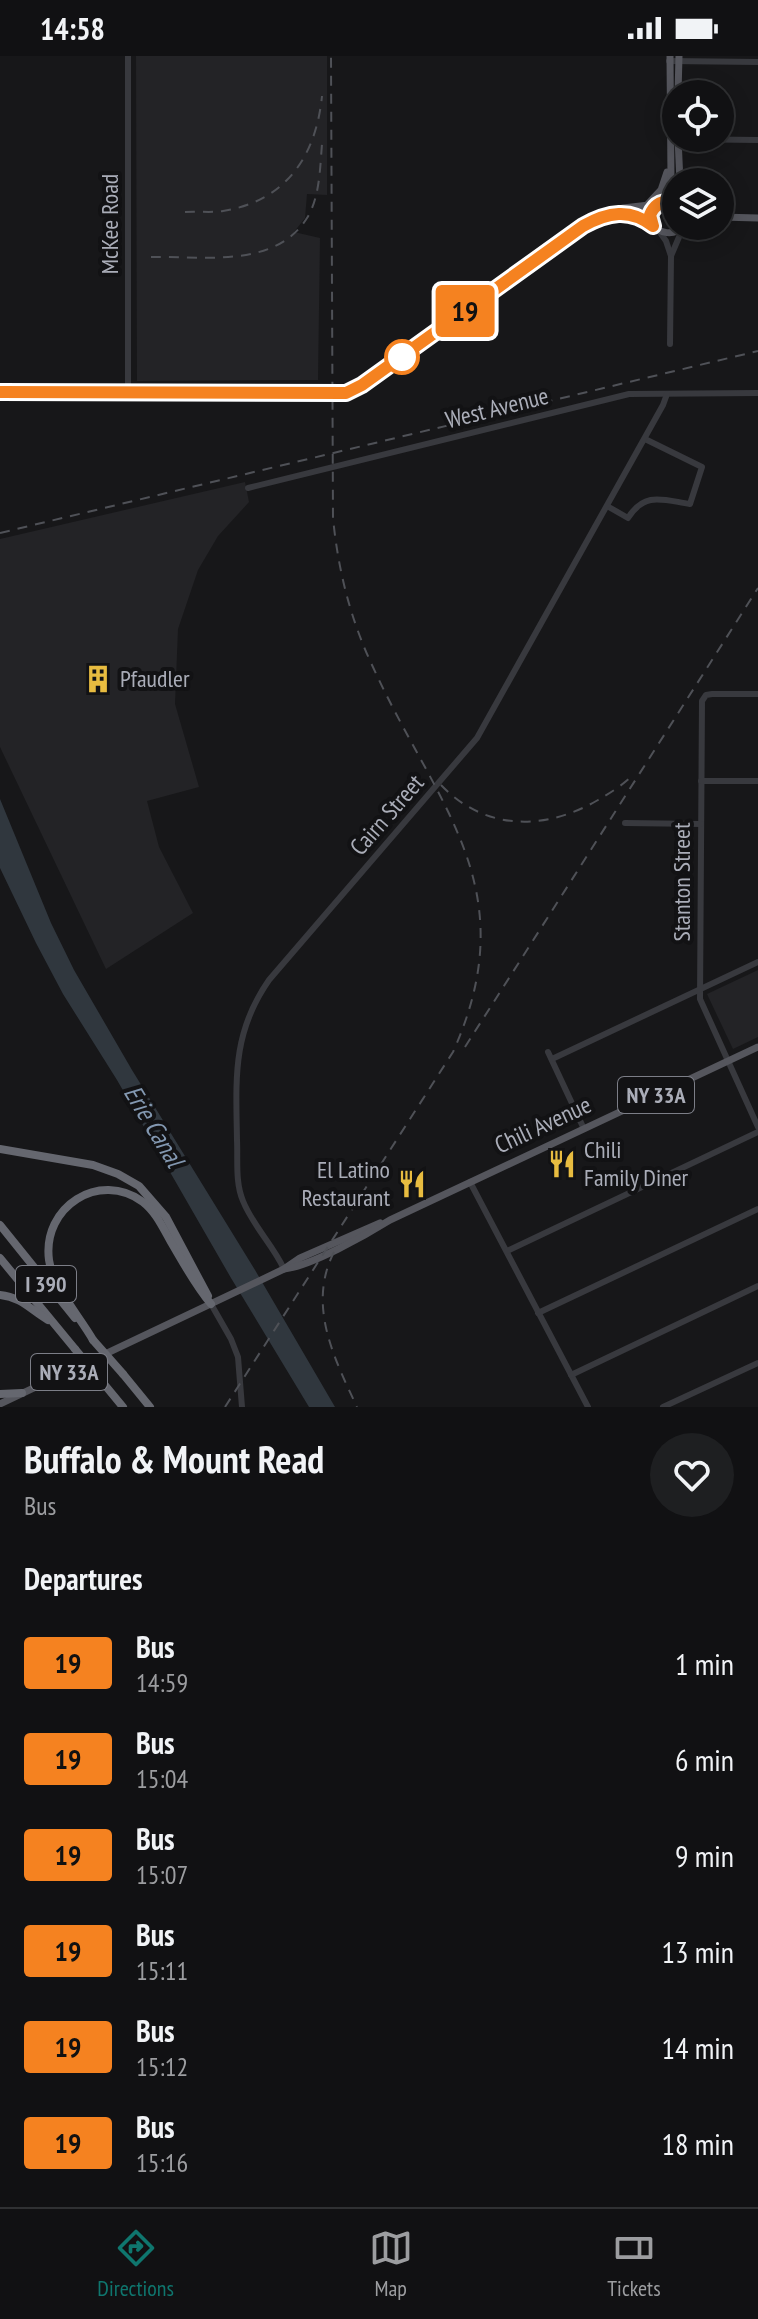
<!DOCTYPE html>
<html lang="en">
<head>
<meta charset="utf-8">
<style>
  body { margin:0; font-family:"PT Sans Narrow",sans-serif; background:#1e1f21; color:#f1f3f6; height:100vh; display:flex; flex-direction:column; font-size:30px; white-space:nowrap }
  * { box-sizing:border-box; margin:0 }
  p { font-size:26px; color:#9c9da0 }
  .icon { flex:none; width:44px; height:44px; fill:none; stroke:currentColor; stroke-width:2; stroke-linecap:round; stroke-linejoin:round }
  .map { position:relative; height:1351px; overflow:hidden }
  .drawer { display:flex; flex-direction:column; background:#111113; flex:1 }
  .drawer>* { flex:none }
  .badge { padding:0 16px; border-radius:6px; font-size:28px; line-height:52px }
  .tools { position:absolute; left:662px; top:24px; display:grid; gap:16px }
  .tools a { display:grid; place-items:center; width:72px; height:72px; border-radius:50%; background:#111113; box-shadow:0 4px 20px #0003,0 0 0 2px #303133; font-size:40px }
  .map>.badge { position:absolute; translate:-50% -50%; box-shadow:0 0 0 4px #fff }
  h2 { padding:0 24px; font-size:30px; line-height:72px }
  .round { display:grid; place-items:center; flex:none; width:84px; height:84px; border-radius:42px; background:#1e1f21 }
  .headline { display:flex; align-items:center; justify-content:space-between; height:136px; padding:0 24px }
  h1 { font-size:38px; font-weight:800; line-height:60px }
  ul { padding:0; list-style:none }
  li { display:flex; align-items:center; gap:24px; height:96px; padding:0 24px }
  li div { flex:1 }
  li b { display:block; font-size:30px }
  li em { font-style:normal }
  li .badge { min-width:88px; font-weight:700; text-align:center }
  .status { display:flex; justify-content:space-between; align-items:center; height:56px; padding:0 40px; background:#111113; direction:ltr }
  .status svg { height:22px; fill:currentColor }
  .tabs { display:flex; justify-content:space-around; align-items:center; height:112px; border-top:2px solid #303133; background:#111113; font-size:22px; color:#9c9da0 }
  .tabs a { display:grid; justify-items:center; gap:4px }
  .tabs .on { color:#0f766e }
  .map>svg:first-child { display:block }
</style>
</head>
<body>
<div class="status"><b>14:58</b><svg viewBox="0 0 49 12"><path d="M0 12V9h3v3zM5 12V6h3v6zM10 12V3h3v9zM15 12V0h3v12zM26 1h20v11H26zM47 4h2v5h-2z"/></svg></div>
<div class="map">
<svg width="758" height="1351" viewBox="0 0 758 1351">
  <rect width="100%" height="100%" fill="#171719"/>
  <g fill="#232326">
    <path d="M 136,0 L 327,0 L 327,139 L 307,138 L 305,162 L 294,176 L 320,182 L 318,324 L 137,325 Z"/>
    <path d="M 245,426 L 249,446 L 218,480 L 198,514 L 178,573 L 175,648 L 199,731 L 147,745 L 159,791 L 193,857 L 106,913 L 0,691 L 0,483 Z"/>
    <path d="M 758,914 L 758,981 L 733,993 L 707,938 Z"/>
  </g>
  <path fill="#30373e" d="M 0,743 L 51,867 L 74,914 L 132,1014 L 255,1214 L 335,1351 L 309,1351 L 231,1222 L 117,1024 L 63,938 L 36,887 L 0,812 Z"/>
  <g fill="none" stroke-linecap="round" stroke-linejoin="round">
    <g stroke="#38393e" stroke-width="6">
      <path d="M 669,5 L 758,6"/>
      <path d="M 674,83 L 758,84"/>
      <path d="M 659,175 L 666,185 L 671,200"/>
      <path d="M 670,288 L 671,200 L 682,174"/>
      <path d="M 128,336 L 128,0"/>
      <path d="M 248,432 L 629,338 L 758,337"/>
      <path d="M 607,450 L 628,462 C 645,435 663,444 690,448 L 702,411 L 645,383"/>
      <path d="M 758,638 L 712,638 L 706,639 L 702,645 L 700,943 L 758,1071"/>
      <path d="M 701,725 L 758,725"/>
      <path d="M 625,767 L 701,768"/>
      <path d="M 548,996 L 584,1073"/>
      <path d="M 552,1003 L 758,906"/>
      <path d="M 470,1126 L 588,1351"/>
      <path d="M 507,1195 L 758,1076"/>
      <path d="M 284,1213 C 273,1189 253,1170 243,1145 C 235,1126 238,1104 237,1084 C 236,1023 232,977 269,924 L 477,682 L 663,349 L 667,338"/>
      <path d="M 211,1248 L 231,1283 L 238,1301 L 242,1351"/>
      <path d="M 538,1257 L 758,1153"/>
      <path d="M 571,1319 L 758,1230"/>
      <path d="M 663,1351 L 758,1307"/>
    </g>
    <g stroke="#55565d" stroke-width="7">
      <path d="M 678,38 L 679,0"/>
      <path d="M 678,82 L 680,126"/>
      <path d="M 676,147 L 659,148 L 651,156 L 651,166 C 659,179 674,180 685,170"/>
      <path d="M 648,148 L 661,134 L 667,116"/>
      <path d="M 659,148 L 668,136 L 671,123 L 670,0"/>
      <path d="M 612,159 L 637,159 L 653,169"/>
      <path d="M 720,161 L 758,162"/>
      <path d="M 0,336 L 346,337 L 362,329 L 579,172 L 623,152 L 658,148"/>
      <path d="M 284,1213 L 300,1202 L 380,1167"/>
      <path d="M 0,1348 L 284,1213 C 311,1210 366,1179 390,1164 L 758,991"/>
    </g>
    <g stroke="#65676f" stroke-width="8">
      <path d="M 0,1093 L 93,1109 L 118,1118 L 139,1130 L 166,1161 L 208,1240"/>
      <path d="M 0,1169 L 75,1262"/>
      <path d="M 0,1202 L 75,1293"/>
      <path d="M 0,1239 C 21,1241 31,1254 48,1264"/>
      <path d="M 93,1284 C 80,1261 53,1231 49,1204 C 42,1151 99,1114 143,1146 C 156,1156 163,1172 171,1186 C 184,1208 195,1229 211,1248"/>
      <path d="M 123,1318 L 150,1351"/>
      <path d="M 104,1328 L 123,1351"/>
      <path d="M 0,1338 L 22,1337"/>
    </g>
    <g stroke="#4f5157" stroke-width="2" stroke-dasharray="10 8" stroke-linecap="butt">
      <path d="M 185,156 C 197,155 210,157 223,155 C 286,145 316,100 322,40"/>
      <path d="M 151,201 C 203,200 275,213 307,162 C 320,141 320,111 322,88"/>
      <path d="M 0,477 L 758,295"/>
      <path d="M 441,729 C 485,775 545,775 598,744 C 610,737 623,729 633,719"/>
      <path d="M 465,991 L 758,532"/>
      <path d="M 334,1196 C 307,1249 334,1302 357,1351"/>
      <path d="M 225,1351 L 453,996 C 527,831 436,750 372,609 C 350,562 338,513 333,462 L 331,0"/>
    </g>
    <g stroke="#65676f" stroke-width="8">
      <path d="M 93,1284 L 123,1318"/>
      <path d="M 75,1293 L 104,1328"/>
    </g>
  </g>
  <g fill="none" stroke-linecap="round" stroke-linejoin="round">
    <defs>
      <path id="line" d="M 0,336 L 346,337 L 362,329 L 583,170 C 608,156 630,152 653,170 L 650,159 C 655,147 664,144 676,147"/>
    </defs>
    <use href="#line" stroke="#fff" stroke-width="18"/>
    <use href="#line" stroke="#f58220" stroke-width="12"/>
  </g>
  <defs>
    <symbol id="building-bare" viewBox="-9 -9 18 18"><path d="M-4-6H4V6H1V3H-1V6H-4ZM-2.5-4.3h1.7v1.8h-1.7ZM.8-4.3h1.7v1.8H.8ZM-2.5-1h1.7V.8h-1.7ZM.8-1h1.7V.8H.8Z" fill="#e8bc40" stroke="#121214" stroke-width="2.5" paint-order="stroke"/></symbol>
    <symbol id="restaurant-bare" viewBox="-9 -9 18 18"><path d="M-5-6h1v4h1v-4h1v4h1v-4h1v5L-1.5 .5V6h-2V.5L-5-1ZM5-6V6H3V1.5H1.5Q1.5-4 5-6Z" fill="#e8bc40" stroke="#121214" stroke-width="2.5" paint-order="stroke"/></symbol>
  </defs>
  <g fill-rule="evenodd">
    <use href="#building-bare" x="78" y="603" width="40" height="40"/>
    <use href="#restaurant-bare" x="542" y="1088" width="40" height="40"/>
    <use href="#restaurant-bare" x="392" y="1108" width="40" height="40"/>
  </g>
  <circle fill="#fff" stroke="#f58220" stroke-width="4" cx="402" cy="301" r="16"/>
  <g text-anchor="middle" stroke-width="8" stroke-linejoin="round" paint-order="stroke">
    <g fill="#121214" stroke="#7c7e87" stroke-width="2">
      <rect x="618" y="1021" width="76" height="36" rx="6"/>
      <rect x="16" y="1210" width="60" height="36" rx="6"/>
      <rect x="31" y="1298" width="76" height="36" rx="6"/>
    </g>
    <g font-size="22" font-weight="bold" fill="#aaadb8">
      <text x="656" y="1047">NY 33A</text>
      <text x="46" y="1236">I 390</text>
      <text x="69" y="1324">NY 33A</text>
    </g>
    <g font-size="24" fill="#aaadb8" stroke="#121214">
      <text transform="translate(110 168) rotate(-90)" y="8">McKee Road</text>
      <text transform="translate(497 352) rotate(-14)" y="8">West Avenue</text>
      <text transform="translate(387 759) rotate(-49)" y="8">Cairn Street</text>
      <text transform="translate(682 826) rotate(-90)" y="8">Stanton Street</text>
      <text transform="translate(543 1069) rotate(-25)" y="8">Chili Avenue</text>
    </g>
    <g font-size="24" fill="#aaadb8" stroke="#121214" text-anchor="start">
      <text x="120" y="631">Pfaudler</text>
      <text x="584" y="1102">Chili<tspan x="584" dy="28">Family Diner</tspan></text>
      <text x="390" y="1122" text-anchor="end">El Latino<tspan x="390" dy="28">Restaurant</tspan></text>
    </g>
    <g font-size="26" font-style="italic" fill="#8398b1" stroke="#121214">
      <text transform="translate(154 1070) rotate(59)" y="9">Erie Canal</text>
    </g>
  </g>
</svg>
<div class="tools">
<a><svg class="icon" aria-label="locate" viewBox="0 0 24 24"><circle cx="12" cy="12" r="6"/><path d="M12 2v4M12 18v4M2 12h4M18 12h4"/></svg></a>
<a><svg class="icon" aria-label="layers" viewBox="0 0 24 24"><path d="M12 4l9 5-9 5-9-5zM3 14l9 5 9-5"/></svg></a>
</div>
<b class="badge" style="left:465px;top:255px;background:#f58220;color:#111">19</b>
</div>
<section class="drawer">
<div class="headline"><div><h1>Buffalo &amp; Mount Read</h1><p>Bus</p></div><a class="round"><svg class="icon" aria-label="heart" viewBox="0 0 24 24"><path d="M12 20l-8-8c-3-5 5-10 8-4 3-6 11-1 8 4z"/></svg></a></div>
<h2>Departures</h2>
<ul>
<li><span class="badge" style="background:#f58220;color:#111">19</span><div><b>Bus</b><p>14:59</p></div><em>1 min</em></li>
<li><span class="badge" style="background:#f58220;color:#111">19</span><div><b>Bus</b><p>15:04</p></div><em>6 min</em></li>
<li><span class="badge" style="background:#f58220;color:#111">19</span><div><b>Bus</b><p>15:07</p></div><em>9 min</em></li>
<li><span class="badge" style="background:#f58220;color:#111">19</span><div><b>Bus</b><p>15:11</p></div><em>13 min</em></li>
<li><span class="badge" style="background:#f58220;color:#111">19</span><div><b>Bus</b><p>15:12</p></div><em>14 min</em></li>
<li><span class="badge" style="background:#f58220;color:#111">19</span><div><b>Bus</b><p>15:16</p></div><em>18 min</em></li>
</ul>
</section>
<nav class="tabs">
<a class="on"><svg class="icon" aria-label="directions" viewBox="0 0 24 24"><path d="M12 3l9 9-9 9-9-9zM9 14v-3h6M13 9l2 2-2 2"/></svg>Directions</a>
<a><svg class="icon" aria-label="map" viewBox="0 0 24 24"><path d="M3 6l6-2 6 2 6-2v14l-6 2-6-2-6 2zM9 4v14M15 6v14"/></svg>Map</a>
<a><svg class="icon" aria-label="tickets" viewBox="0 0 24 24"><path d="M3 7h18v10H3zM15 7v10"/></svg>Tickets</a>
</nav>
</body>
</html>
